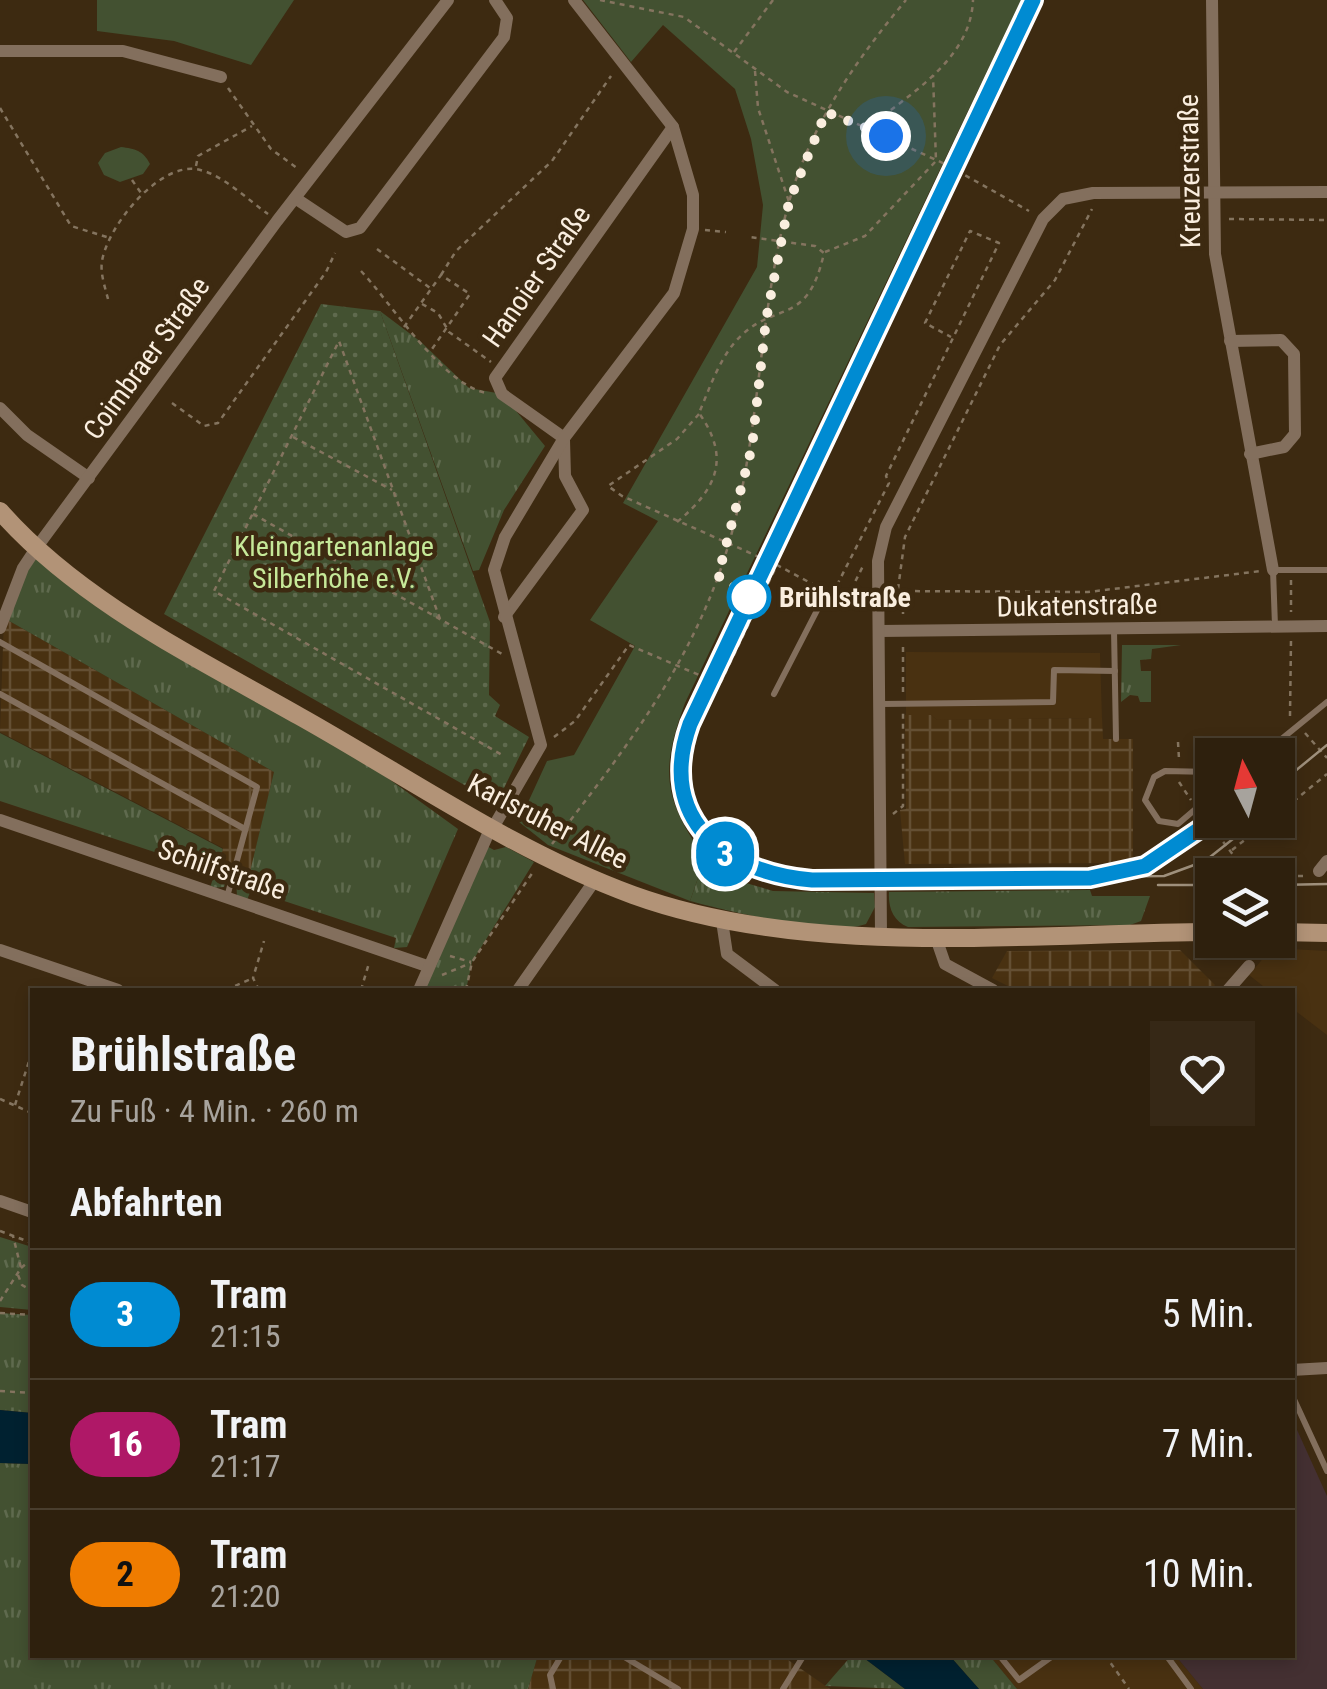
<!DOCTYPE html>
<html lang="de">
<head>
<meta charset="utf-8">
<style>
  body { margin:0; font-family:"Roboto Condensed",sans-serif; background:#362816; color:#f1f3f6; height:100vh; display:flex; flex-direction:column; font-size:38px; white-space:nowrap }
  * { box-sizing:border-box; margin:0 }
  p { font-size:32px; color:#a7a39d }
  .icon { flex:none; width:55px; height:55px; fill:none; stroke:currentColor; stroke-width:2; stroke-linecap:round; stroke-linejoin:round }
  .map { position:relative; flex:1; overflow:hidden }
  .panel { position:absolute; left:30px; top:988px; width:1265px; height:670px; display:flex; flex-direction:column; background:#2e200d; border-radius:0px; box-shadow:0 5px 15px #0003,0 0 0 2px #493e2e }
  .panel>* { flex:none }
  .badge { padding:0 20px; border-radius:32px; font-size:35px; line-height:65px }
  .needle { width:65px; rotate:354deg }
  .fabs { position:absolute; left:1195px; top:738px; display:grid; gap:20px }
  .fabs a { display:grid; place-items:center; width:100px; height:100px; border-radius:0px; background:#2e200d; box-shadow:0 5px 15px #0003,0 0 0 2px #493e2e; font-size:50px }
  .you { position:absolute; width:50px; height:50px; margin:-25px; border:8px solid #fff; border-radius:50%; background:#1a73e8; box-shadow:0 0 0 15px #1a73e833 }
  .map>.badge { position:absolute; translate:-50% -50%; box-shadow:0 0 0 5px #fff }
  h2 { padding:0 40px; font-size:38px; line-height:90px }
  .round { display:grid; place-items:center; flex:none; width:105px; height:105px; border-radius:0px; background:#362816 }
  .summary { display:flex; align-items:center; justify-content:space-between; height:170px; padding:0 40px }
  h1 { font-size:48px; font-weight:700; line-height:75px }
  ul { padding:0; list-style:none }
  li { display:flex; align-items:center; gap:30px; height:130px; padding:0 40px; border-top:2px solid #493e2e }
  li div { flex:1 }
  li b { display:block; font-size:38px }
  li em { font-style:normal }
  li .badge { min-width:110px; font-weight:700; text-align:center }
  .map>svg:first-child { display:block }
</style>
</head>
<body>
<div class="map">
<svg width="1327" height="1689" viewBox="0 0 1327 1689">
  <defs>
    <pattern id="industrial-grid" width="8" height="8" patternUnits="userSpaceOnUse" patternTransform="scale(2.5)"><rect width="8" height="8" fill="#493111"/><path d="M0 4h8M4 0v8" fill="none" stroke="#644f33"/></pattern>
    <pattern id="grass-tufts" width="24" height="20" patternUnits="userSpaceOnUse" patternTransform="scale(2.5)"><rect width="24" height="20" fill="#435131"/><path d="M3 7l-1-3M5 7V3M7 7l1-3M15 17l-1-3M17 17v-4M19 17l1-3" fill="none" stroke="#5f6a4e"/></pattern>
    <pattern id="garden-dots" width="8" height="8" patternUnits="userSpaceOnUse" patternTransform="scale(2.5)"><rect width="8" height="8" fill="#435131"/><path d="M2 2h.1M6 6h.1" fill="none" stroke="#5f6a4e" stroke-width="1.8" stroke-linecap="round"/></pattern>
  </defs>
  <rect width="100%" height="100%" fill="#3d2a11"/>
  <g fill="#493111">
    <path d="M 906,652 L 1100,653 L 1102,718 L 937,720 L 931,715 L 906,715 Z"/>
    <path d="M 1272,948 L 1327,951 L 1327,1035 L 1293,1009 L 1292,990 L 1268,990 L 1249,975 Z"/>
    <path d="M 989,1655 L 1175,1655 L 1203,1689 L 1017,1689 Z"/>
  </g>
  <g fill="url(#industrial-grid)">
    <path d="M 4,618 L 274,772 L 248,881 L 216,872 L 223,848 L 0,732 Z"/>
    <path d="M 905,715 L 931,715 L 937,720 L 1102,718 L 1103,739 L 1133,739 L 1133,863 L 905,864 L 900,810 L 906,809 Z"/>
    <path d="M 1180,950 L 1215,985 L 1211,990 L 1016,990 L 992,978 L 1007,951 Z"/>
    <path d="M 538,1655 L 781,1655 L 830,1689 L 528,1689 Z"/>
  </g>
  <path fill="#443032" d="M 1293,1421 L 1327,1496 L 1327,1689 L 1203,1689 L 1175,1655 L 1292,1655 Z"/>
  <g fill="url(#grass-tufts)">
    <path d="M 380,311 L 421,342 L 469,388 L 502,394 L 545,446 L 504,510 L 479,570 L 473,571 Z"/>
    <path d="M 37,547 L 89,588 L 306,719 L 458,829 L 407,947 L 394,948 L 396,938 L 251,890 L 247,900 L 237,896 L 236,878 L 248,880 L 274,772 L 4,618 Z"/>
    <path d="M 1122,645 L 1181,645 L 1152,649 L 1151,659 L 1140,660 L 1141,671 L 1151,671 L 1151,702 L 1140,702 L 1138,696 L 1130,695 L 1121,702 Z"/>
    <path d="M 0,733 L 223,849 L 216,872 L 228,876 L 224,887 L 210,888 L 215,872 L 0,801 Z"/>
    <path d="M 481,843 L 494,850 L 506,847 L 534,862 L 472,962 L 466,990 L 420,990 Z"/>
    <path d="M 705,858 L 739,881 L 773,891 L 874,893 L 875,907 L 866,924 C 832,937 728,911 690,901 Z"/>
    <path d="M 1090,890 L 1092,896 L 1150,896 L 1141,921 L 1130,925 L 908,927 C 893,921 888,907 889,892 Z"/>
    <path d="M 0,1237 L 32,1247 L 32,1310 L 0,1307 Z"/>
    <path d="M 0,1313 L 32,1315 L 32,1413 L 0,1410 Z"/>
    <path d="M 0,1463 L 32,1464 L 32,1655 L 538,1655 L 528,1689 L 0,1689 Z"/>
    <path d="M 852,1655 L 860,1655 L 905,1689 L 825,1686 Z"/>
    <path d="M 949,1655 L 989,1655 L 1017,1689 L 979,1689 Z"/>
  </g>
  <g fill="#435131">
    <path d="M 97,0 L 294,0 L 251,65 L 174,41 L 97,31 Z"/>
    <path d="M 583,0 L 1021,0 L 685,703 C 660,771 663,798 705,858 L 690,901 L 548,845 L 519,822 L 547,761 L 574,755 L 635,646 L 590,620 L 658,521 L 623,503 L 757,267 L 763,205 L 751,139 L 735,89 L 663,25 L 631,62 Z"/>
    <path d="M 121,147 C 135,149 143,150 150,164 L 143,174 L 120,182 L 104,175 L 98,163 L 105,153 Z"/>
  </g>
  <path fill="url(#garden-dots)" d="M 321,304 L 380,311 L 490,622 L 489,695 L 500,705 L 495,716 L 529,737 L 501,794 L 489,799 L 164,614 Z"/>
  <g fill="#002130">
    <path d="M 0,1410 L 32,1413 L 32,1464 L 0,1463 Z"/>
    <path d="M 860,1655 L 949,1655 L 979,1689 L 905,1689 Z"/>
  </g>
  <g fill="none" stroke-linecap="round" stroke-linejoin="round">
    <g stroke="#84745f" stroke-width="2.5" stroke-dasharray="5 5" stroke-linecap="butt">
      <path d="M 600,0 L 684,17 L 787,92 L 945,164 L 1029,211"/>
      <path d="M 734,52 L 773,0"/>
      <path d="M 755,71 L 758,108 L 789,202"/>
      <path d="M 228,88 L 271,149 L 297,168"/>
      <path d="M 0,108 L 71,226 L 110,238"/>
      <path d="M 867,128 C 910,94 971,59 973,0"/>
      <path d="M 196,166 L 198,156 L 252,126"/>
      <path d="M 132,180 L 141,193"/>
      <path d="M 1229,219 L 1327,220"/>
      <path d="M 705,230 L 726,232"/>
      <path d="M 377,249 L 430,288"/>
      <path d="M 825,252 L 865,236 L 936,161 L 933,75"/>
      <path d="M 361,271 C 392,304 441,383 486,393"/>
      <path d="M 441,275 L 456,251 L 552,161 L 611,76"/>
      <path d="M 108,299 C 105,287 100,273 102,261 C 108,226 157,165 195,169 C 220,172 248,200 268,214"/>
      <path d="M 422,304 L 438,313 L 449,332 L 491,362"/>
      <path d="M 404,327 L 441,275 L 470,294 L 432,349"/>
      <path d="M 172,403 L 204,426 L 218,423 L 326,272 L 335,253"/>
      <path d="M 699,414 L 677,439 L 608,486 L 622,496 L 775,564"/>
      <path d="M 293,437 L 392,490"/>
      <path d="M 253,514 L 502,654"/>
      <path d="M 677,522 C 717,489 731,458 699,413 C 709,390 718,362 735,342 C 774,298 807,330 824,253 L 815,246 L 750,237"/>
      <path d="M 1291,580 L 1291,612"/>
      <path d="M 837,585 L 889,483 L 886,476 L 999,243 L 970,231 L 925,323 L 951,337"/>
      <path d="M 898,589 L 905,537 L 1000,345 L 1055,280 L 1092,209"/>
      <path d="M 851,590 L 863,566"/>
      <path d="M 840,591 L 862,591"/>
      <path d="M 895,591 L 1088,592 L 1261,571"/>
      <path d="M 903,592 L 903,614"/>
      <path d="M 440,619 L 339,341 L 214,591 L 504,756"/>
      <path d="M 903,647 L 903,694"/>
      <path d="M 1290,716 L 1291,640"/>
      <path d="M 1305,733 L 1327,758"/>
      <path d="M 554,737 L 575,721 L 629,645 L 720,684 L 777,565 L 818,587"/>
      <path d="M 1178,742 L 1179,759"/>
      <path d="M 1179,782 L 1191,800"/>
      <path d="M 893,814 L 903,806 L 903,712"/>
      <path d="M 1278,814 L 1327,774"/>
      <path d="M 1205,818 L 1240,864 L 1242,875"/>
      <path d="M 552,844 C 618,759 682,677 719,574 C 762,454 755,324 789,202 C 810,126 856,60 906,0"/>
      <path d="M 1232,850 L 1270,820"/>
      <path d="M 1278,876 L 1306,876"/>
      <path d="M 1248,940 L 1249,954"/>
      <path d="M 450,956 L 471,962"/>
      <path d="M 442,975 L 471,963"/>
      <path d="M 226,990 L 251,979"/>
      <path d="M 259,990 L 253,978 L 264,941"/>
      <path d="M 361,990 L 369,963"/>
      <path d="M 466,990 L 472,962 L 533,872"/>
      <path d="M 0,1099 L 32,1113"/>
      <path d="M 15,1105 L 32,1052"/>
      <path d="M 0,1231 L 32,1243"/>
      <path d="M 21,1268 L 32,1259"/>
      <path d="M 18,1275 L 22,1285 L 32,1291"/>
      <path d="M 0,1301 L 21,1268 L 13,1236"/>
      <path d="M 0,1313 L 32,1315"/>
      <path d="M 0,1391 L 32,1393"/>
      <path d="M 1105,1655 L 1129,1689"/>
    </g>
    <g stroke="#836f5d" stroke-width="6">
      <path d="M 1275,626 L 1273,570 L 1327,570"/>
      <path d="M 1114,630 L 1116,739"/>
      <path d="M 0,642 L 257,787 L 227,897"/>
      <path d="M 0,694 L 243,828"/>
      <path d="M 774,694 L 827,591"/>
      <path d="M 881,704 L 1053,702 L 1054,670 L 1115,671"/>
      <path d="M 1262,755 L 1327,702"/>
      <path d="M 1212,772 L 1165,771 L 1154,777 L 1145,800 L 1159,821 L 1178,824 L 1212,795"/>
      <path d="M 1292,1395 L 1327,1471"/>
      <path d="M 621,1655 L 678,1689"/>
      <path d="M 999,1655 L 1019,1680 L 1054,1655"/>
      <path d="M 1166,1655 L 1191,1689"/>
      <path d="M 553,1689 L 550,1675 L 562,1655"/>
      <path d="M 783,1689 L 804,1655"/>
    </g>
    <g stroke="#836f5d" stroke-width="12">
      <path d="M 1212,0 L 1215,254 L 1273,570"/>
      <path d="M 0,51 L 123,51 L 221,77"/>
      <path d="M 295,198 L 346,232 L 360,228 L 504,37 L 507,18 L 495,0"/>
      <path d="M 1230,341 L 1281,340 L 1294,354 L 1295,434 L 1284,447 L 1250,454"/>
      <path d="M 0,408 L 27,435 L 89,478"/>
      <path d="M 564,438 L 502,394 L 495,378 L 673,127"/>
      <path d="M 504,617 L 583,510 L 565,476 L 564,440"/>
      <path d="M 0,628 L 23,568 L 37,547 L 277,221 L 448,0"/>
      <path d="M 879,631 L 1327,626"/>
      <path d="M 0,820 L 427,966"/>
      <path d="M 494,826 L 541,745 L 494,570 L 505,537 L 564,438 L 674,293 L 693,229 L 693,195 L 673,127 L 574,0"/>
      <path d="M 1319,871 L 1327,861"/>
      <path d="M 722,921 L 727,954 L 775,990"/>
      <path d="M 881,935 L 878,561 L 886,527 L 1043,219 L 1063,199 L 1093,193 L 1327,192"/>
      <path d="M 935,935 L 945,964 L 993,990"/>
      <path d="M 0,950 L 118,990"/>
      <path d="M 419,990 L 492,825"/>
      <path d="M 518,990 L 595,880"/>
      <path d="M 1228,990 L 1249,966"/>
      <path d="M 0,1201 L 32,1212"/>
      <path d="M 1292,1370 L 1327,1368"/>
    </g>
    <g stroke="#b29377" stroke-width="18">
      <path d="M 0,511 C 79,601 197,658 299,716 C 408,777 515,852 633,895 C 810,959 1027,933 1212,932"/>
      <path d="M 1278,932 L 1327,933"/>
    </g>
    <g stroke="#9f907c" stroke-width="2.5">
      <path d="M 1033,0 L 690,724 C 657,820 724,873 812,880 L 1164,876 L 1205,861 L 1257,820"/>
      <path d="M 1278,785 L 1327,745"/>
      <path d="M 1125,872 L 1161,858 L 1213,820"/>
      <path d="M 1158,885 L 1212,885"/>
      <path d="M 1278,885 L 1327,884"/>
    </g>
  </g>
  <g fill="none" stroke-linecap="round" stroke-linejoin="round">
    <defs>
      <path id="line" d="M 1033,0 L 690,724 C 656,819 725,873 812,880 L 1090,878 L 1145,866 L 1213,820"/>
    </defs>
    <use href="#line" stroke="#fff" stroke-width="22"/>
    <use href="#line" stroke="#008bd2" stroke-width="15"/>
    <path stroke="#faeedf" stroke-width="10" stroke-dasharray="0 18" d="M 749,597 L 718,576 L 752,447 L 766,320 L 789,202 L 826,112 L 886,136"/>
  </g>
  <circle fill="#fff" stroke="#008bd2" stroke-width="5" cx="749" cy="597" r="20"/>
  <g text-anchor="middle" stroke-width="9" stroke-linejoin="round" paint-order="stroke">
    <g font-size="28" fill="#faeedf" stroke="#3d2a11">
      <text transform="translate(1189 171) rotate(-91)" y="10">Kreuzerstraße</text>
      <text transform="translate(536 276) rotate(-55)" y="10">Hanoier Straße</text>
      <text transform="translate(146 358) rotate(-54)" y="10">Coimbraer Straße</text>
      <text transform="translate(1077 605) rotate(-1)" y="10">Dukatenstraße</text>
      <text transform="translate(548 821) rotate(27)" y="10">Karlsruher Allee</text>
      <text transform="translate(222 869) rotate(19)" y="10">Schilfstraße</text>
    </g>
    <g font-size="28" fill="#c6e999" stroke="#3d2a11">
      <text x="334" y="556">Kleingartenanlage<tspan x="334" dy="32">Silberhöhe e.V.</tspan></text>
    </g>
    <g font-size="28" font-weight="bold" fill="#faeedf" stroke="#3d2a11" text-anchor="start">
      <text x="779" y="607">Brühlstraße</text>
    </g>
  </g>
</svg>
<div class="fabs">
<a><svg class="needle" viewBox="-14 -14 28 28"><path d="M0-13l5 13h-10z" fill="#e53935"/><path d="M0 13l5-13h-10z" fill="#a7a39d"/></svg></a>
<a><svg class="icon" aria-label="layers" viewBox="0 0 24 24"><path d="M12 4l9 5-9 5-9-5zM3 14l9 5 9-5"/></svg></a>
</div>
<div class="you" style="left:886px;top:136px"></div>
<b class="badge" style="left:725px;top:854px;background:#008bd2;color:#fff">3</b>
<section class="panel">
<div class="summary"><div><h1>Brühlstraße</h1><p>Zu Fuß · 4 Min. · 260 m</p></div><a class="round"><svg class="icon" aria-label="heart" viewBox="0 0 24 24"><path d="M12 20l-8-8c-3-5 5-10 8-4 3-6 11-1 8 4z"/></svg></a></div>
<h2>Abfahrten</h2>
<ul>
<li><span class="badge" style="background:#008bd2;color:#fff">3</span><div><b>Tram</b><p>21:15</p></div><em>5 Min.</em></li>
<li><span class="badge" style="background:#af1867;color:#fff">16</span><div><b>Tram</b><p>21:17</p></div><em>7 Min.</em></li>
<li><span class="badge" style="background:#ef7c00;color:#111">2</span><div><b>Tram</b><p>21:20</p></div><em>10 Min.</em></li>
</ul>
</section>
</div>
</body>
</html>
